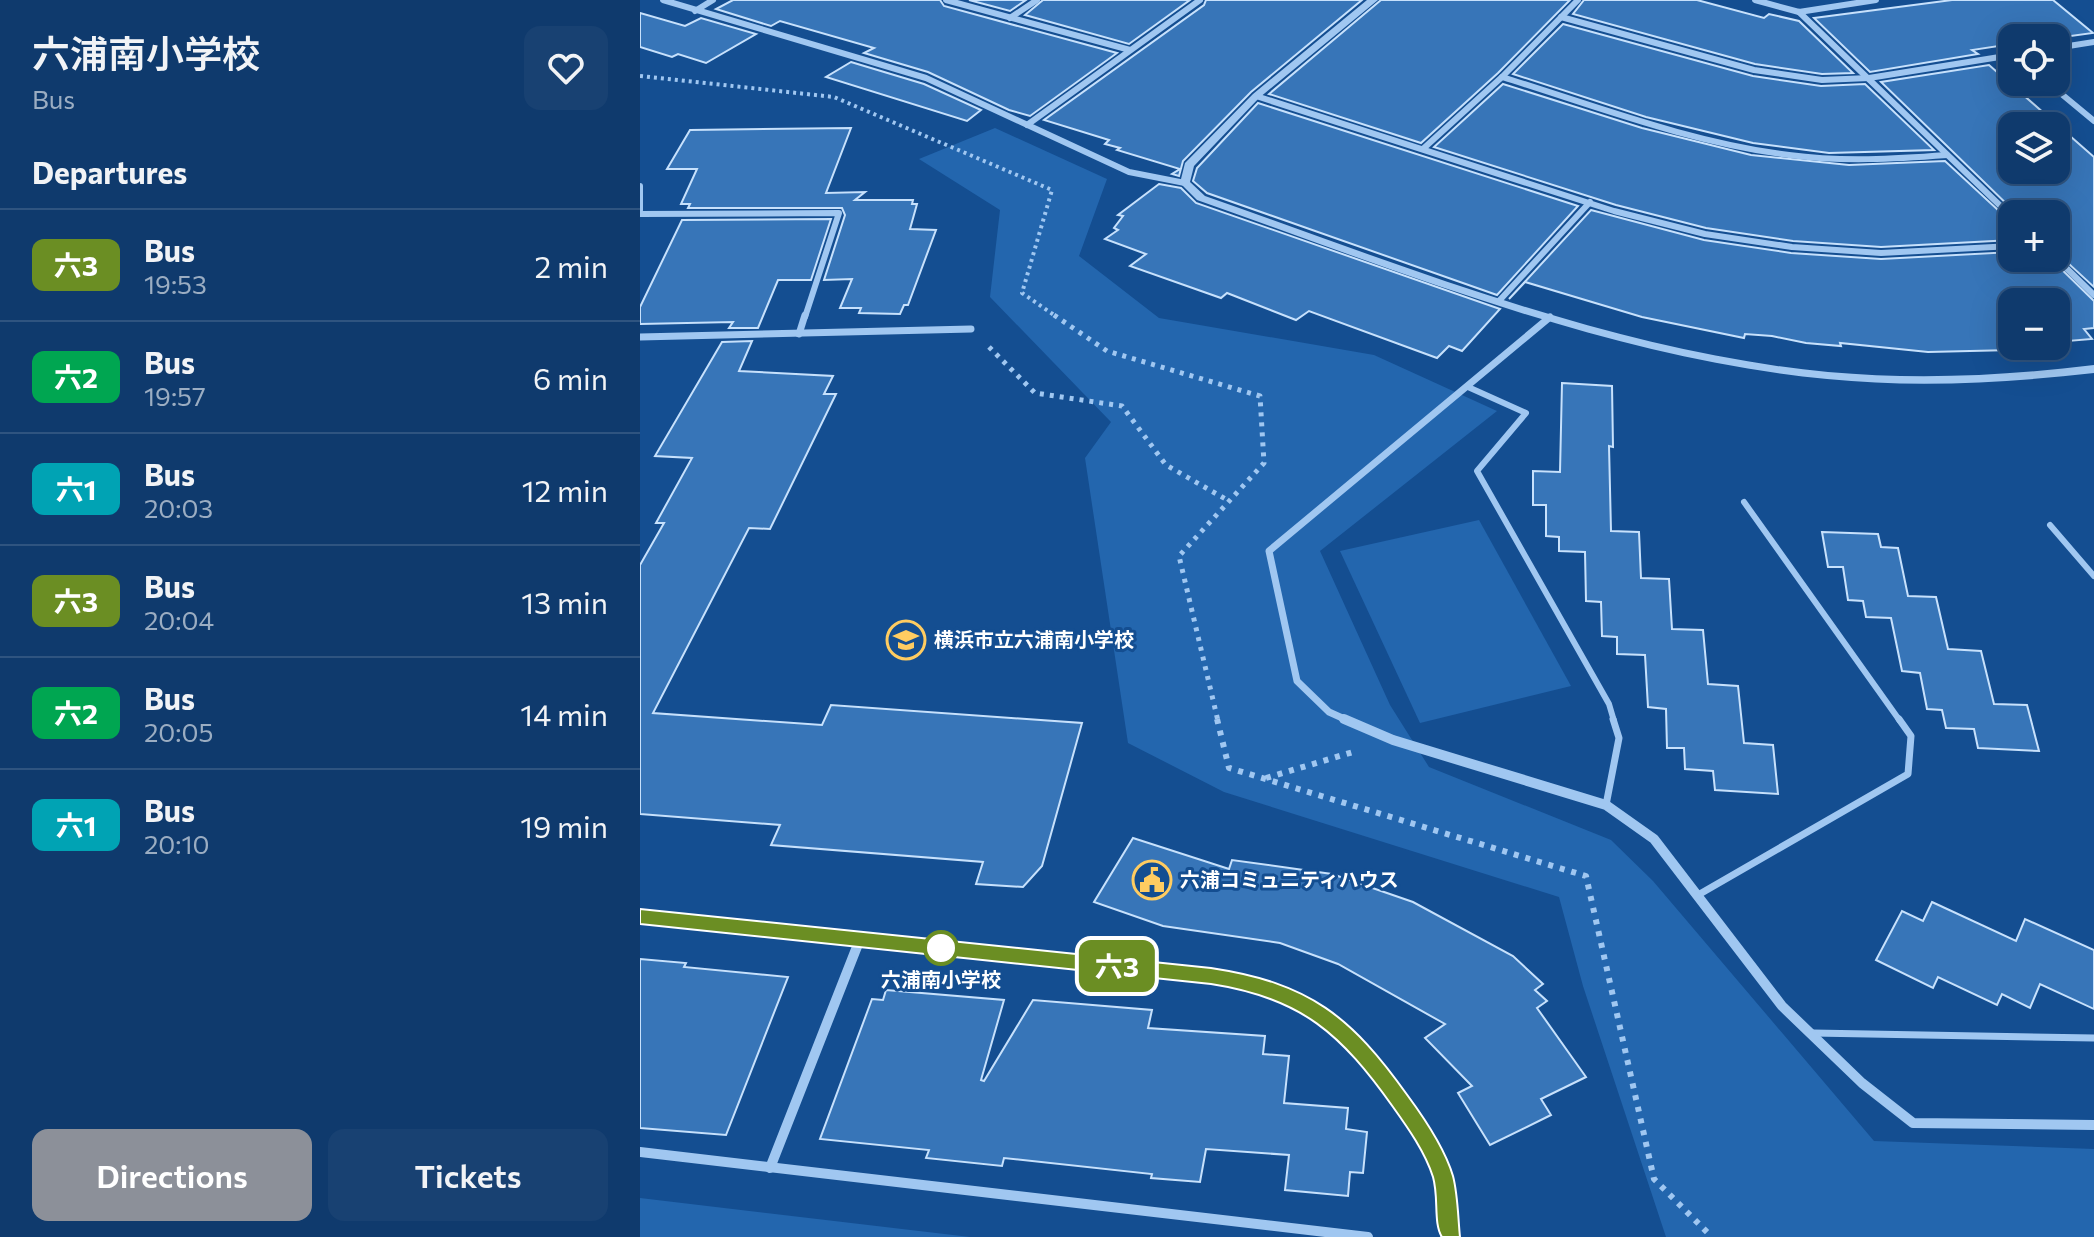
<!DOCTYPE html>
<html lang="en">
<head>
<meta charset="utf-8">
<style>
  body { margin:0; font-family:Commissioner,"Noto Sans JP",sans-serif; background:#184172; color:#f1f3f6; height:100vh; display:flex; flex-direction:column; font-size:30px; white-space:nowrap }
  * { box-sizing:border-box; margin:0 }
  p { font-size:26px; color:#9badc2 }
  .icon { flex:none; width:44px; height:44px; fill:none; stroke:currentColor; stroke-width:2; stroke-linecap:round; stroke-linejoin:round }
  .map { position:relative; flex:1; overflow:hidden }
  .details { display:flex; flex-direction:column; background:#0f3a6d; width:640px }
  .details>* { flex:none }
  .badge { padding:0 16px; border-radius:12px; font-size:28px; line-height:52px }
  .fabs { position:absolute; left:1358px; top:24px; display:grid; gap:16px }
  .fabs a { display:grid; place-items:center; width:72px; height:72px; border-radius:16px; background:#0f3a6d; box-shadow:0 8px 32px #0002,0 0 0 2px #2f5480; font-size:40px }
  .map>.badge { position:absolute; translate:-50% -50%; box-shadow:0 0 0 4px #fff }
  h2 { padding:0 32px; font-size:30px; line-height:72px }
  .round { display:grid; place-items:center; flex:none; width:84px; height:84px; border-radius:16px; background:#184172 }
  .summary { display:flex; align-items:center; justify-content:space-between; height:136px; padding:0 32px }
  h1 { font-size:38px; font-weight:600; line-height:60px }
  .cta { display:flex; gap:16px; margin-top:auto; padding:16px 32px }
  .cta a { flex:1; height:92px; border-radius:16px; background:#8c9099; color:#fff; font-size:32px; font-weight:600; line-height:92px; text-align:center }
  .cta a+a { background:#184172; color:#f1f3f6 }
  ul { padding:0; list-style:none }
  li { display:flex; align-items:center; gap:24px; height:112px; padding:0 32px; border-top:2px solid #2f5480 }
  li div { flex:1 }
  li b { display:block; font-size:30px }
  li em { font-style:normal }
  li .badge { min-width:88px; font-weight:700; text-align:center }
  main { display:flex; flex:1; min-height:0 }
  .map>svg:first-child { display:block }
</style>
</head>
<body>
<main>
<section class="details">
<div class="summary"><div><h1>六浦南小学校</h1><p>Bus</p></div><a class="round"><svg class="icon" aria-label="heart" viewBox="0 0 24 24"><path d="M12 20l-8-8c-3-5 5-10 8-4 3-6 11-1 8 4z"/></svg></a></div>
<h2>Departures</h2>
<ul>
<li><span class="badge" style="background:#6b8e23;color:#fff">六3</span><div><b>Bus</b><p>19:53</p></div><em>2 min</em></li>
<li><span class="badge" style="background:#00a651;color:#fff">六2</span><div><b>Bus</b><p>19:57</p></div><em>6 min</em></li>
<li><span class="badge" style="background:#00a3b4;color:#fff">六1</span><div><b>Bus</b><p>20:03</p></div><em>12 min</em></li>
<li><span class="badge" style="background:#6b8e23;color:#fff">六3</span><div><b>Bus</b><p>20:04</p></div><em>13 min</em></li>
<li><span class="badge" style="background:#00a651;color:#fff">六2</span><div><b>Bus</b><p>20:05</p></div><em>14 min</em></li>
<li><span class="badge" style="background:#00a3b4;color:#fff">六1</span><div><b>Bus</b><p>20:10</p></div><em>19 min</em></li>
</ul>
<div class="cta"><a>Directions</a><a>Tickets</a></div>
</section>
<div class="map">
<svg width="1454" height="1237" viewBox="0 0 1454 1237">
  <rect width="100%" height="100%" fill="#144e91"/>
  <g fill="#2366ae">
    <path d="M 355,128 L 467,179 L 439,256 L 519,318 L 734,355 L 857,411 L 680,551 L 750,705 L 789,767 L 971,840 L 1013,881 L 1234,1141 L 1454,1149 L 1454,1237 L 1026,1237 L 943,986 L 919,897 L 584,792 L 488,743 L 445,458 L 471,422 L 350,297 L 360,210 L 279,159 Z"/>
    <path d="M 839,520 L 931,686 L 780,723 L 700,551 Z"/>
    <path d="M 0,1198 L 330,1237 L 0,1237 Z"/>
  </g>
  <g fill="#3775b8" stroke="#c7e1fc" stroke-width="2" fill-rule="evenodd">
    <path d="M 93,0 L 300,0 L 304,6 L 477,53 L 390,116 L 369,110 L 288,72 L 224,53 L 234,48 L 140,21 L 131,26 L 76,9 Z"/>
    <path d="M 329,0 L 386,0 L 370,11 Z"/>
    <path d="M 403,0 L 550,0 L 489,44 L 385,15 Z"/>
    <path d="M 566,0 L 722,0 L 611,92 L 543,161 L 539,176 L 532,174 L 540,169 L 477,150 L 480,148 L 465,144 L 469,140 L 404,120 L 564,5 Z"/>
    <path d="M 741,0 L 930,0 L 858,73 L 781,143 L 629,94 Z"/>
    <path d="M 944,0 L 1057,0 L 1124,18 L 1129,14 L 1159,21 L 1213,73 L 1182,74 L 1115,64 L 933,14 Z"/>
    <path d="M 1312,0 L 1413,0 L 1453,33 L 1416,38 L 1372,38 L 1372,44 L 1332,50 L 1338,54 L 1230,72 L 1174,18 Z"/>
    <path d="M 0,13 L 45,26 L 61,18 L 116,34 L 66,63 L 38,54 L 32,57 L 0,47 Z"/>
    <path d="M 923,24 L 1113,76 L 1181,86 L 1225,84 L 1294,150 L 1189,153 L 1113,143 L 1006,117 L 873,74 Z"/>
    <path d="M 211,62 L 284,84 L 341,110 L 327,121 L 186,77 Z"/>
    <path d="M 1349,65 L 1454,157 L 1454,287 L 1416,252 L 1416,214 L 1377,214 L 1241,82 ZM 1372,126 L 1416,126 L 1416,170 L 1372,170 Z"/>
    <path d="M 863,84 L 1002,128 L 1111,155 L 1209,165 L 1305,161 L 1372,223 L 1372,240 L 1241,247 L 1153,241 L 1066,228 L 976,205 L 794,147 Z"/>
    <path d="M 618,103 L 938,206 L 857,295 L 567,193 L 553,181 L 557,168 Z"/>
    <path d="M 211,128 L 186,193 L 225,192 L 215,200 L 273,200 L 272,204 L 277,204 L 270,229 L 296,230 L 268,305 L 264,305 L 260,314 L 219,313 L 221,308 L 200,308 L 212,279 L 184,280 L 205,215 L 202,208 L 48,208 L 50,204 L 41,204 L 57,169 L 27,169 L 50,130 Z"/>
    <path d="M 519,184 L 541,188 L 556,203 L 860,309 L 822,351 L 809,346 L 797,358 L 669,311 L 656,320 L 587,293 L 581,298 L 490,266 L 506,254 L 465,239 L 478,230 L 474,228 L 483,216 L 478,215 Z"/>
    <path d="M 951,210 L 1064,240 L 1151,253 L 1241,259 L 1372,252 L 1372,258 L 1410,258 L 1454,301 L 1454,328 L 1444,329 L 1452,339 L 1416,342 L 1416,302 L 1372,302 L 1372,350 L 1288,352 L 1200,343 L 1201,346 L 1166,343 L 1132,336 L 1105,334 L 1104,338 L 1002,317 L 885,282 L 869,299 Z"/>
    <path d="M 191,219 L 171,280 L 138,280 L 118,328 L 89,328 L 93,322 L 0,324 L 0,307 L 42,220 Z"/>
    <path d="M 112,341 L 99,371 L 193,376 L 184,394 L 196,394 L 130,529 L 109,528 L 13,713 L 182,725 L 191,705 L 442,723 L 402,866 L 383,887 L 336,884 L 343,862 L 131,845 L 140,825 L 0,814 L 0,565 L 24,523 L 16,523 L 52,458 L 15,456 L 82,342 Z"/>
    <path d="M 922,383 L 972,386 L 973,447 L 969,446 L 971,531 L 999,532 L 1001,578 L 1029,579 L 1032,629 L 1063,630 L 1068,684 L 1098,686 L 1104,743 L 1133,745 L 1138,794 L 1075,790 L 1073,771 L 1045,769 L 1044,748 L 1027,748 L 1026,709 L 1008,707 L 1005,655 L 977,654 L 977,637 L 962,636 L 961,602 L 946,601 L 945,552 L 919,551 L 919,537 L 906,536 L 906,505 L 893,505 L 893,471 L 920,472 Z"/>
    <path d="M 1182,532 L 1238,534 L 1241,547 L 1258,548 L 1268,596 L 1296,597 L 1308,649 L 1341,651 L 1354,704 L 1387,705 L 1399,751 L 1338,748 L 1334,729 L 1306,728 L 1302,710 L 1287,709 L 1280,673 L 1262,671 L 1251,618 L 1226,617 L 1223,601 L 1208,600 L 1203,567 L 1188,567 Z"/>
    <path d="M 493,838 L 589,869 L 592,860 L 692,874 L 773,902 L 873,956 L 903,984 L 895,990 L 907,1001 L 897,1008 L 946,1077 L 901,1099 L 911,1115 L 850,1145 L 818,1093 L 832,1086 L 785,1038 L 805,1024 L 698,964 L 640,943 L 523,926 L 454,902 Z"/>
    <path d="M 1292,902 L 1376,941 L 1385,919 L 1454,950 L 1454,1009 L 1400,984 L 1390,1008 L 1362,994 L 1357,1005 L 1298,977 L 1293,988 L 1236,960 L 1262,911 L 1283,921 Z"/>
    <path d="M 0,959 L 46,963 L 44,967 L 148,977 L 86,1135 L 0,1128 Z"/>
    <path d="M 246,990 L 364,1000 L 341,1080 L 344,1081 L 393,1000 L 512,1010 L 508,1028 L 625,1036 L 623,1054 L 649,1056 L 644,1103 L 708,1108 L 706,1129 L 727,1132 L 723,1173 L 710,1172 L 708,1196 L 645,1190 L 649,1155 L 566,1149 L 560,1182 L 511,1178 L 512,1174 L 364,1158 L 362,1166 L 286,1158 L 289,1150 L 180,1139 L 232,999 L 243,1000 Z"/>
  </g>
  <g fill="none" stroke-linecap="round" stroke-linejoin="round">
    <path stroke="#a0c7f1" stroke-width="4" stroke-dasharray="3 4" stroke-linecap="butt" d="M 0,76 L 194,97 L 412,190 L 382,293 L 417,317"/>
    <g stroke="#a0c7f1" stroke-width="5" stroke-dasharray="4 6" stroke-linecap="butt">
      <path d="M 414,315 L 467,351 L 620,396 L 624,463 L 539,556 L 578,721"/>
      <path d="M 349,347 L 395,393 L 482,406 L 526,465 L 589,501"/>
    </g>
    <g stroke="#a0c7f1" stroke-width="6" stroke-dasharray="5 7" stroke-linecap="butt">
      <path d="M 577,719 L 589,768 L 946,876 L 1014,1179 L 1072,1237"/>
      <path d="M 626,778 L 713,752"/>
    </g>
    <g stroke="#a0c7f1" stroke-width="6">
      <path d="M 828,387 L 886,413 L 837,471 L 969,704 L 974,721"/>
      <path d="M 1104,502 L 1260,721"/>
      <path d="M 1410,525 L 1454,576"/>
    </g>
    <g stroke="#a0c7f1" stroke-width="7">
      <path d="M 966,805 L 979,738 L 973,719"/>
      <path d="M 1058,895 L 1268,774 L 1271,736 L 1259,719"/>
      <path d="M 1173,1033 L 1454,1038"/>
    </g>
    <g stroke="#a0c7f1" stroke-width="6">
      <path d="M 23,0 L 286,78 L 489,172 L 545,183"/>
      <path d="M 306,0 L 490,50"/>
      <path d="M 1115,0 L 1159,12 L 1236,0"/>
      <path d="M 55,11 L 73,0"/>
      <path d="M 1159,12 L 1372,217"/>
      <path d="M 921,17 L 1114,70 L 1182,80 L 1229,78 L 1372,55"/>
      <path d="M 370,18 L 397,0"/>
      <path d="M 1416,48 L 1454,42"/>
      <path d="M 862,77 C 956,106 1051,143 1149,155 C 1202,162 1255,159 1307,155"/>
      <path d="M 1407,82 L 1454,121"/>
      <path d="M 616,96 L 974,211 L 1065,234 L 1152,247 L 1241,253 L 1372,246"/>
      <path d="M 387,125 L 560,0"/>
      <path d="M 784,148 L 862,77 L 938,0"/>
      <path d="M 0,186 L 0,210"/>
      <path d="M 0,214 L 199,213 L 165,317"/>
      <path d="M 1416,258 L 1454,295"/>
      <path d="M 859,301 L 950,202"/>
    </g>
    <g stroke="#a0c7f1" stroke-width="7">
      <path d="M 159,334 L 165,315"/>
      <path d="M 0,337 L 331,329"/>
      <path d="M 709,721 L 689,712 L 657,681 L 629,551 L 910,317"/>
    </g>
    <g stroke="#a0c7f1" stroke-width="10">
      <path d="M 704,719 L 753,740 L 966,805 L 1014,839 L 1142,1006 L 1222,1083 L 1273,1123 L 1454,1125"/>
      <path d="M 0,1152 L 728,1237"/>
      <path d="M 130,1168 L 220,939"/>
    </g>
    <g fill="#a0c7f1" fill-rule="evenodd">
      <path d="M 727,0 L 738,0 L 619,98 L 554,166 L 550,182 L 565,196 C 765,266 975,352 1188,372 C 1277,380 1365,376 1454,365 L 1454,373 C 1365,383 1276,388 1187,379 C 973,359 759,271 557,200 L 540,183 L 545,163 L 613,94 Z"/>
      <path d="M 0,909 L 571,969 C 603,975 636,982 665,997 C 718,1025 796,1118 812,1176 C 818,1195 817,1217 818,1237 L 800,1237 C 799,1215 799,1191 792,1170 C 785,1150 773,1133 761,1117 C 732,1075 700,1032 653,1008 C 628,994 599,989 571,983 L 0,923 Z"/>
    </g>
  </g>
  <path fill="#6b8e23" stroke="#fff" stroke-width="2" d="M 0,909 L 571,968 C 670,983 711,1016 768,1096 C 785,1119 805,1149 813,1176 C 818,1195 818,1218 820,1237 L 802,1237 C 793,1223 799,1198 793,1177 C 785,1152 768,1128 753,1107 C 701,1034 662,998 571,984 L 0,924 Z"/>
  <defs>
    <symbol id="school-ring" viewBox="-11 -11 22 22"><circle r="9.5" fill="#144e91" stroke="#ffcc61" stroke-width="1.5"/><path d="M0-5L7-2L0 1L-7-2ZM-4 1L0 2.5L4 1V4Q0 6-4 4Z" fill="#ffcc61"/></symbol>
    <symbol id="civic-ring" viewBox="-11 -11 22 22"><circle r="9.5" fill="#144e91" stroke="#ffcc61" stroke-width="1.5"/><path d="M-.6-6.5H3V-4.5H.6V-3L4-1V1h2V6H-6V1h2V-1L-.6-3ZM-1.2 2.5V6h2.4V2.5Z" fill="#ffcc61"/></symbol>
  </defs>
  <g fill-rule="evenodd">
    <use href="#school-ring" x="244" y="618" width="44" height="44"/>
    <use href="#civic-ring" x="490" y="858" width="44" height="44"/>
  </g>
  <circle fill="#fff" stroke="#6b8e23" stroke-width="4" cx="301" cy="948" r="16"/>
  <g text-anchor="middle" stroke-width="6" stroke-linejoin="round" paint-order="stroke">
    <g font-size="20" font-weight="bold" fill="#fff" stroke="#144e91" text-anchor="start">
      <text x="294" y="647">横浜市立六浦南小学校</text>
      <text x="540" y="887">六浦コミュニティハウス</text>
    </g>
    <g font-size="20" font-weight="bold" fill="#fff" stroke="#144e91">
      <text x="301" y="987">六浦南小学校</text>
    </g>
  </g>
</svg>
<div class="fabs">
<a><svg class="icon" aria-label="locate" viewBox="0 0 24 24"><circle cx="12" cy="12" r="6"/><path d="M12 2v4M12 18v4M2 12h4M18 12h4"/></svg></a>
<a><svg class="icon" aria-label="layers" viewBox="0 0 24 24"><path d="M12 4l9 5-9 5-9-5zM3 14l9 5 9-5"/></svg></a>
<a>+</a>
<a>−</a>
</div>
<b class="badge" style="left:477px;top:966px;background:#6b8e23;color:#fff">六3</b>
</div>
</main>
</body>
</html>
